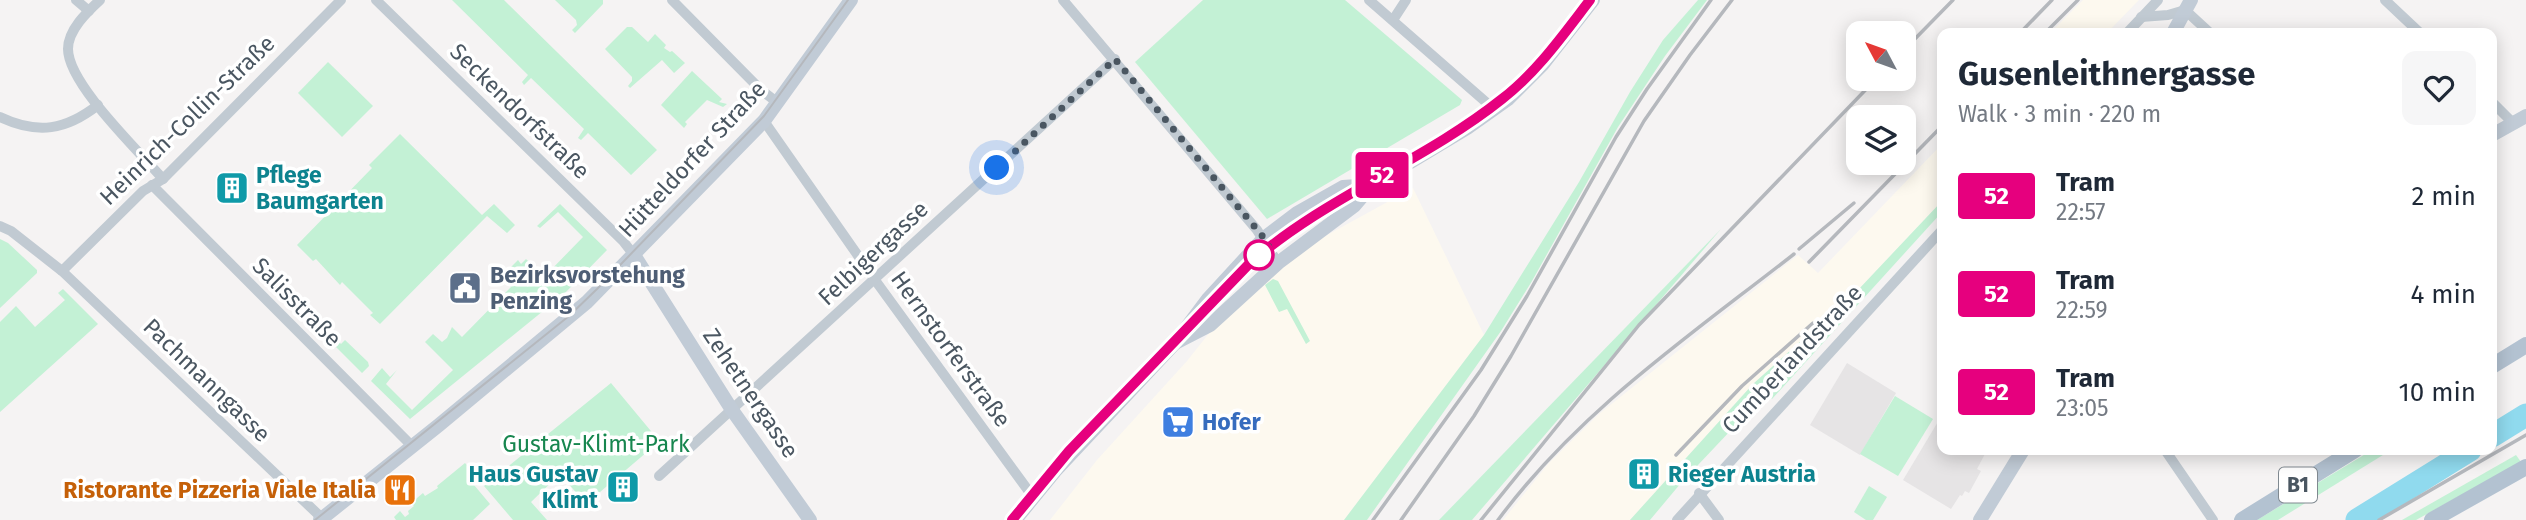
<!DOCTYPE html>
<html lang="en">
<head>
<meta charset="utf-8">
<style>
  body { margin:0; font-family:"Fira Sans",sans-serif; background:#f6f6f7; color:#1f2937; height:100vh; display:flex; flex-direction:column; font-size:26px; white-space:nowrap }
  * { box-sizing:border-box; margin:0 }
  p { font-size:23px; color:#747a83 }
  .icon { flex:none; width:38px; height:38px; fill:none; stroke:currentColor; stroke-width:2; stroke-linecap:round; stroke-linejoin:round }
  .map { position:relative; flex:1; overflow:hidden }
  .side { position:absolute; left:1937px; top:28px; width:560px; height:427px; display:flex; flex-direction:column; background:#fff; border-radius:14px; box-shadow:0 4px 18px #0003 }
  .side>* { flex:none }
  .badge { padding:0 14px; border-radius:5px; font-size:24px; line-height:46px }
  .needle { width:46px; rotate:311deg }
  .fabs { position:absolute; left:1846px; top:21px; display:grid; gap:14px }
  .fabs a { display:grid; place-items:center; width:70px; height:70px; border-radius:14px; background:#fff; box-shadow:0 4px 18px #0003; font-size:35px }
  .you { position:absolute; width:35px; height:35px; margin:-18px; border:5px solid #fff; border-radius:50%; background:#1a73e8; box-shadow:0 0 0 10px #1a73e833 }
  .map>.badge { position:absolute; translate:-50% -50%; box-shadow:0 0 0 4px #fff }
  .round { display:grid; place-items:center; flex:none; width:74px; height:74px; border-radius:14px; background:#f6f6f7 }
  .summary { display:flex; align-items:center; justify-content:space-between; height:119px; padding:0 21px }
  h1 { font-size:33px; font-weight:700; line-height:52px }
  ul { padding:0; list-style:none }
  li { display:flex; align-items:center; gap:21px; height:98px; padding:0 21px }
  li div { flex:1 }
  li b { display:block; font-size:26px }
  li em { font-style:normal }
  li .badge { min-width:77px; font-weight:700; text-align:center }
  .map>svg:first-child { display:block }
</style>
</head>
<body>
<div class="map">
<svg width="2526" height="520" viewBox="0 0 2526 520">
  <rect width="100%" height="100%" fill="#f5f3f3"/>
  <g fill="#fdf9ef">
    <path d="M 2083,0 L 2139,0 L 2107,33 L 2050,33 Z"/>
    <path d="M 1942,144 L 1942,201 L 1858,290 L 1753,384 L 1630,520 L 1503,520 L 1549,463 L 1599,414 L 1798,255 L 1818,273 Z"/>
    <path d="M 1413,188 L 1484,335 L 1344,520 L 1050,520 L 1097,460 L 1187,361 L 1214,327 L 1298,251 Z"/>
  </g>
  <g fill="#e6e4e5">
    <path d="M 1847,363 L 1896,393 L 1860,455 L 1810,425 Z"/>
    <path d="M 1939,420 L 1942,422 L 1942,450 L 1987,450 L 1977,469 L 1981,471 L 1969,493 L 1965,491 L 1962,496 L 1960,495 L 1951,509 L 1903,480 Z"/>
  </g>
  <g fill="#c3f1d5">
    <path d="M 452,0 L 504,0 L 657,150 L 631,175 L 588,133 L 581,140 L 578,138 L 584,129 L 531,78 L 524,85 L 522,82 L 528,75 Z"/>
    <path d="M 555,0 L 603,0 L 603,4 L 575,33 L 572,30 L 577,25 L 576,20 Z"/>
    <path d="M 1203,0 L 1345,0 L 1462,100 L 1460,105 L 1267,219 L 1135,62 Z"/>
    <path d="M 1698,0 L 1707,0 L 1665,56 L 1618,127 L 1532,281 L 1501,331 L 1367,520 L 1344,520 L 1484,335 L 1579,182 L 1630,92 L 1663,40 Z"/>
    <path d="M 627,27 L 632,27 L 648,42 L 655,34 L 666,45 L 664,48 L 670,52 L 672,51 L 685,63 L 674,73 L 662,60 L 630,88 L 628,86 L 632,81 L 632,77 L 605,49 Z"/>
    <path d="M 328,62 L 373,106 L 342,137 L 298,93 Z"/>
    <path d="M 692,71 L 722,99 L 719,102 L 727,104 L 723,107 L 707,100 L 685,122 L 687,124 L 684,128 L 661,105 Z"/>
    <path d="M 400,134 L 482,215 L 494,204 L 515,225 L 507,233 L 487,216 L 380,324 L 370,315 L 373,313 L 342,282 L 340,285 L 316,259 L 313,261 L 297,245 L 372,168 L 369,165 Z"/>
    <path d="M 1942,201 L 1942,212 L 1772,399 L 1766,393 L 1681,483 L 1650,520 L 1630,520 L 1753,384 L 1858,290 Z"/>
    <path d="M 560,204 L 607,250 L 564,294 L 410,419 L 371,381 L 382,368 L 390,377 L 397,370 L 386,384 L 412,410 L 453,370 L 425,342 L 433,334 L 442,342 L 447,338 L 452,327 L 462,337 L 511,287 L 501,277 L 518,260 L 521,264 L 526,259 L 544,277 L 583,237 L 558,212 L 540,228 L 537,226 Z"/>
    <path d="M 1721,229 L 1472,520 L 1439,520 Z"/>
    <path d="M 0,239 L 8,243 L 37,270 L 37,273 L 0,308 Z"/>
    <path d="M 1273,279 L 1278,281 L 1310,341 L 1306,344 L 1287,309 L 1279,312 L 1265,285 Z"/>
    <path d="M 63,289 L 98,324 L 0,412 L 0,322 L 16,306 L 35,327 L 65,300 L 58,293 Z"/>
    <path d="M 313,316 L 341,344 L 345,340 L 368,362 L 369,366 L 362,373 L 309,320 Z"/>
    <path d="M 611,383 L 670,454 L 654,446 L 586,504 L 560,474 L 531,502 L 547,520 L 513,520 L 484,486 Z"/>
    <path d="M 1895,396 L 1933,419 L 1898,476 L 1860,454 Z"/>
    <path d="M 2372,450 L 2391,450 L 2278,520 L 2257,520 Z"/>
    <path d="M 2516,455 L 2521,462 L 2416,520 L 2402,520 Z"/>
    <path d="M 465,463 L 479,479 L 474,485 L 490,504 L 473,520 L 396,520 L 394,517 L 400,511 L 405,517 L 409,514 L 408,511 L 414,506 L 411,503 L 423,493 L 425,496 L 438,488 L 437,486 Z"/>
    <path d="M 1869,486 L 1887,497 L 1873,520 L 1866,520 L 1854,512 Z"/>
  </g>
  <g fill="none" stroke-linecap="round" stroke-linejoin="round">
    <g stroke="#90daee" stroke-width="23">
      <path d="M 2492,436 L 2526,415"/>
      <path d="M 2357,520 L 2470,450"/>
    </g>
    <g stroke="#c1cad2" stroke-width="10">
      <path d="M 76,0 L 89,11"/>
      <path d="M 100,0 C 87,12 68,30 68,49 C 68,84 139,151 163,179"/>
      <path d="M 376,0 L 623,241 L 634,255"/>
      <path d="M 672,0 L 761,90 L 778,103"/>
      <path d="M 1063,0 L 1257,230 L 1278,263"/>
      <path d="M 1369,0 L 1495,110"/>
      <path d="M 2385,0 L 2420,33"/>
      <path d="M 2141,17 L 2168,15 L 2185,10 L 2210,33"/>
      <path d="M 1393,20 L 1406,0"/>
      <path d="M 2127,33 L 2158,0"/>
      <path d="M 2492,102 L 2513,123"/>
      <path d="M 0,117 C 38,135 66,130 98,105"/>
      <path d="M 764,121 L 875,280 L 1033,497"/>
      <path d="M 152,185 L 413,447"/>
      <path d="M 0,226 L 11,231 L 62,271 L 324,520"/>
      <path d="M 62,271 L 143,191 L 163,179 L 341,0"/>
      <path d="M 2165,450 L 2213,520"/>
      <path d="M 659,476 L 1115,59"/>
      <path d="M 1699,493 L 1719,520"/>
      <path d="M 1677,520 L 1942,230"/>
    </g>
    <g stroke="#c1cbd6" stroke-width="14">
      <path d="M 2173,33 L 2191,0"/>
      <path d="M 2492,135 L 2526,116"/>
      <path d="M 634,255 L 732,410 L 810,520"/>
      <path d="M 1175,343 L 1210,325 L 1278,263 L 1354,206 L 1372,185 L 1467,128 L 1508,99 L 1543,64 L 1593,0"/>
      <path d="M 320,520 L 439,425 L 587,302 L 764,121 L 851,0"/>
      <path d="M 1015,520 L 1055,471 L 1175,343 L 1208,299 L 1264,238 L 1297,213 L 1343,187 L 1372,185"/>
      <path d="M 1980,520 L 2023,450"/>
    </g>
    <g stroke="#b3c2d1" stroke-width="16">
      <path d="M 2492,366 L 2526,345"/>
      <path d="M 2242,520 L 2355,450"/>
      <path d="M 2432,520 L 2526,467"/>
    </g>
    <g stroke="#b5b8bd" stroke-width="2">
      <path d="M 315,520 L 569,316 L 597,289 L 764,116 L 848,0"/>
      <path d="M 1012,520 L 1069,451 L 1249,264 C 1324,198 1420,164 1498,103 C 1535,74 1562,36 1590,0"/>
    </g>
    <g stroke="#b5b8bd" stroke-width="3.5">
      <path d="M 2020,33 L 2052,0"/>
      <path d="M 2045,33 L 2078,0"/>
      <path d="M 1904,50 L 1953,0"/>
      <path d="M 1799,249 L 1854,203"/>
      <path d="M 1809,262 L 1942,126"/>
      <path d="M 1676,455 L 1742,386 L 1813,323"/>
      <path d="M 1373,520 L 1481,370 L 1527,296 L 1616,137 L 1647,89 L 1711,0"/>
      <path d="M 1401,520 L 1474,416 L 1511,356 L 1644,121 L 1690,55 L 1732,0"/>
      <path d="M 1481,520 L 1639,325 L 1876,79"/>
      <path d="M 1498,520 C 1579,411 1688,337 1794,254"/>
      <path d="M 2379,520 L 2526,435"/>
    </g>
  </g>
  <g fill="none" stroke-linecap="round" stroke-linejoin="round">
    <defs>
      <path id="line" d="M 1012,520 L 1069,451 L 1249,264 C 1325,197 1423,162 1502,99 C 1537,72 1563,35 1590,0"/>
    </defs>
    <use href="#line" stroke="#fff" stroke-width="16"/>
    <use href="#line" stroke="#e6007e" stroke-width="10"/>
    <path stroke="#4a5661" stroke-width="7" stroke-dasharray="0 12.6" d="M 997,168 L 1115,59 L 1264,238 L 1269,247 L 1259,255"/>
  </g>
  <defs>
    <symbol id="building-square" viewBox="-11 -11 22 22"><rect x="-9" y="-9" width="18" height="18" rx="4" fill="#0f9aa8" stroke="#fff"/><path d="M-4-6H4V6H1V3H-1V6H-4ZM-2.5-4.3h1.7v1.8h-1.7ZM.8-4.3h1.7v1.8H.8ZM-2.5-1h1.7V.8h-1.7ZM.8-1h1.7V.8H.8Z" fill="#fff"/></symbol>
    <symbol id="civic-square" viewBox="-11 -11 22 22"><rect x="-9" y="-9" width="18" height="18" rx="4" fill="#5c6f8a" stroke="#fff"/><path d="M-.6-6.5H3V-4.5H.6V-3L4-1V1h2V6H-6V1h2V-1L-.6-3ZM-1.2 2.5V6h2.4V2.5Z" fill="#fff"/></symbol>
    <symbol id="supermarket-square" viewBox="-11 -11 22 22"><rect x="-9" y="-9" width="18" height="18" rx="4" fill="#3f7fe0" stroke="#fff"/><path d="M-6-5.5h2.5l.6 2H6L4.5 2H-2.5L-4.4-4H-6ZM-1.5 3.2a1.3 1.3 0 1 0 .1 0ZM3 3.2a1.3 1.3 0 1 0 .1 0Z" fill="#fff"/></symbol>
    <symbol id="restaurant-square" viewBox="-11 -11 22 22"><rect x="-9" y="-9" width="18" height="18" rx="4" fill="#e8710a" stroke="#fff"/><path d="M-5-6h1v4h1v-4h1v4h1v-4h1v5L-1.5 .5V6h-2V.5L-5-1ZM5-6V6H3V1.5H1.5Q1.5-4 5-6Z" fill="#fff"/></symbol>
  </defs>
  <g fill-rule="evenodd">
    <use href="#building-square" x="213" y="169" width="38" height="38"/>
    <use href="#civic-square" x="446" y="269" width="38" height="38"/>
    <use href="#supermarket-square" x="1159" y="403" width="38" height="38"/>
    <use href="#building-square" x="1625" y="455" width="38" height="38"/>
    <use href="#building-square" x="604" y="468" width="38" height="38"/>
    <use href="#restaurant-square" x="381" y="471" width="38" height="38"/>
  </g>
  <circle fill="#fff" stroke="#e6007e" stroke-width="3.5" cx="1259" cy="255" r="14"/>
  <g text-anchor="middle" stroke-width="7" stroke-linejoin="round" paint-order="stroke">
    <rect fill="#fff" stroke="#808990" stroke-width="2" x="2279" y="467.5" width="38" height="35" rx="5"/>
    <g font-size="21" font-weight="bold" fill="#4a5661">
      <text x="2298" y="492">B1</text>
    </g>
    <g font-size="23" fill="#4a5661" stroke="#fff">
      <text transform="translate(520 111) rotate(44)" y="8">Seckendorfstraße</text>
      <text transform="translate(187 120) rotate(-44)" y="8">Heinrich-Collin-Straße</text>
      <text transform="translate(692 159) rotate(-47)" y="8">Hütteldorfer Straße</text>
      <text transform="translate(873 253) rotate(-43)" y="8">Felbigergasse</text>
      <text transform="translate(297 302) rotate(45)" y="8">Salisstraße</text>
      <text transform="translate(951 349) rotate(54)" y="8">Hernstorferstraße</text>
      <text transform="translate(1792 359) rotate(-47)" y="8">Cumberlandstraße</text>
      <text transform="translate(207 380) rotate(44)" y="8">Pachmanngasse</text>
      <text transform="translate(751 393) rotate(56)" y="8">Zehetnergasse</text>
    </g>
    <g font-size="23" font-weight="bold" fill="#0d838f" stroke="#fff" text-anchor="start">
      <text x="256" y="183">Pflege<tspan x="256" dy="26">Baumgarten</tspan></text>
      <text x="598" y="482" text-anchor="end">Haus Gustav<tspan x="598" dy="26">Klimt</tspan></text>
      <text x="1668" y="482">Rieger Austria</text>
    </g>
    <g font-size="23" font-weight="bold" fill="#4e5e75" stroke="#fff" text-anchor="start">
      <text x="490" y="283">Bezirksvorstehung<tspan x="490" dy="26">Penzing</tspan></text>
    </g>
    <g font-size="23" font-weight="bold" fill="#366cbe" stroke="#fff" text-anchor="start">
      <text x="1202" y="430">Hofer</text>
    </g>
    <g font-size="23" fill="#17864f" stroke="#fff">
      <text x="596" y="452">Gustav-Klimt-Park</text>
    </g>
    <g font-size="23" font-weight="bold" fill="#c56008" stroke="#fff" text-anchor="end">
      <text x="376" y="498">Ristorante Pizzeria Viale Italia</text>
    </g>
  </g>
</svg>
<div class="fabs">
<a><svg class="needle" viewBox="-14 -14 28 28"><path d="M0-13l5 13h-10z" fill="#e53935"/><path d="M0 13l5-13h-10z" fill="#747a83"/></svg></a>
<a><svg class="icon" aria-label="layers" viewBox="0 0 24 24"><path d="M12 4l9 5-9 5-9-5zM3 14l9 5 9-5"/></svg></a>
</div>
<div class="you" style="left:997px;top:168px"></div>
<b class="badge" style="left:1382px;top:175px;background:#e6007e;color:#fff">52</b>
<section class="side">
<div class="summary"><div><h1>Gusenleithnergasse</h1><p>Walk · 3 min · 220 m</p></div><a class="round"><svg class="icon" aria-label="heart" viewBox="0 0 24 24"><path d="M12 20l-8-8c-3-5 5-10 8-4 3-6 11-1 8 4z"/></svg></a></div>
<ul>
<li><span class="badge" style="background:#e6007e;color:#fff">52</span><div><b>Tram</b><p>22:57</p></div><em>2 min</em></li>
<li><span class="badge" style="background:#e6007e;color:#fff">52</span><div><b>Tram</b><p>22:59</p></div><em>4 min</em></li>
<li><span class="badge" style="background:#e6007e;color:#fff">52</span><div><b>Tram</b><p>23:05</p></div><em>10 min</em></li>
</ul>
</section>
</div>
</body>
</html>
